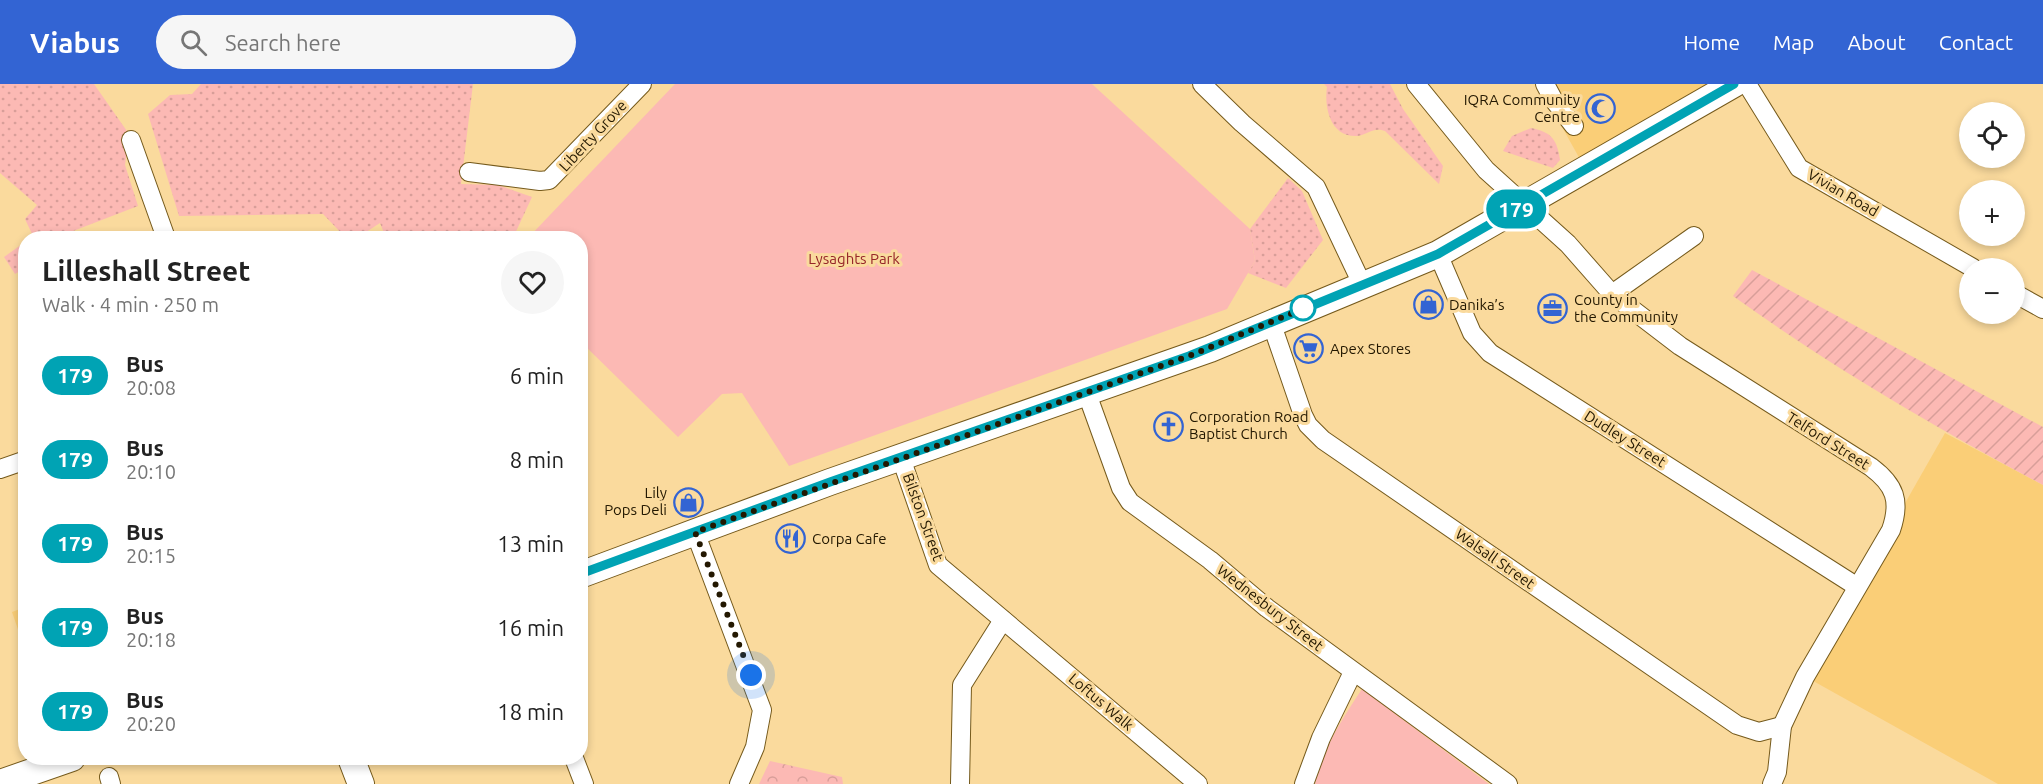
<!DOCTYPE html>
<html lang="en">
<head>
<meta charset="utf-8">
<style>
  body { margin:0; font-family:Ubuntu,sans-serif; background:#f6f6f6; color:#222; height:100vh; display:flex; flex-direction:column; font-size:22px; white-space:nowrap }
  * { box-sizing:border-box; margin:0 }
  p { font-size:20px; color:#767676 }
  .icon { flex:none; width:33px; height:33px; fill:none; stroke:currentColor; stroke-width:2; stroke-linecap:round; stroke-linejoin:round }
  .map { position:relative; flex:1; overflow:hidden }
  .details { position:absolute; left:18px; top:147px; width:570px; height:534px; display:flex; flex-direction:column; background:#fff; border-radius:24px; box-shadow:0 3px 9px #0003 }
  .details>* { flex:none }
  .badge { padding:0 12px; border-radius:20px; font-size:21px; line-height:39px }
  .tools { position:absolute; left:1959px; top:18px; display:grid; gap:12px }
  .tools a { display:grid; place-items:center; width:66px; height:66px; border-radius:50%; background:#fff; box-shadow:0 3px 9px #0003; font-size:30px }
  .you { position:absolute; width:30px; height:30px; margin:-15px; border:4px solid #fff; border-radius:50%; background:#1a73e8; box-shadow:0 0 0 9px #1a73e833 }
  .map>.badge { position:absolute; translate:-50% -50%; box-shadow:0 0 0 3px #fff }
  .round { display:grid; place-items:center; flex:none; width:63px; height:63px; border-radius:32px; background:#f6f6f6 }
  .overview { display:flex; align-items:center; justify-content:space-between; height:102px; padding:0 24px }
  h1 { font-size:28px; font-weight:700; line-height:45px }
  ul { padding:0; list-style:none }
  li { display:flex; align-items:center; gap:18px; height:84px; padding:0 24px }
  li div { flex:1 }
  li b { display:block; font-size:22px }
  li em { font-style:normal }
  li .badge { min-width:66px; font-weight:700; text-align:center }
  header { display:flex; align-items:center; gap:36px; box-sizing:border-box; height:84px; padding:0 30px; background:#3364d3; color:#fff }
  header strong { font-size:28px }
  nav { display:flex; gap:33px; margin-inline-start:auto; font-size:21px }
  .search { width:420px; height:54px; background:#f6f6f6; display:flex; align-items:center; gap:15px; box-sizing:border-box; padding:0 21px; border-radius:33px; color:#767676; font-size:22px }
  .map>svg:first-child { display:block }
</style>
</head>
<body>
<header>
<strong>Viabus</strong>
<div class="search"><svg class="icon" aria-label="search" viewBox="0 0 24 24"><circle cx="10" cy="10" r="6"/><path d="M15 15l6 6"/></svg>Search here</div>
<nav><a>Home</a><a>Map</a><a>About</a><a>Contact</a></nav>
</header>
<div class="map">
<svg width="2043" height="700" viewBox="0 0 2043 700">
  <defs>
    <pattern id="grass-dots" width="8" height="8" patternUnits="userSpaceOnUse" patternTransform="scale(1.5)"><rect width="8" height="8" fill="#fcb9b4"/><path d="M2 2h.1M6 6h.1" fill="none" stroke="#d89e99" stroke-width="1.8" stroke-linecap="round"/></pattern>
    <pattern id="forest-crowns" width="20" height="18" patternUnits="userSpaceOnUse" patternTransform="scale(1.5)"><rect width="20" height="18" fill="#fcb9b4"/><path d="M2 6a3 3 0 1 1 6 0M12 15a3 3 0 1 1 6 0" fill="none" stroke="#d89e99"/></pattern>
    <pattern id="garden-furrows" width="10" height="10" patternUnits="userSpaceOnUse" patternTransform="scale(1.5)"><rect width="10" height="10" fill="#fcb9b4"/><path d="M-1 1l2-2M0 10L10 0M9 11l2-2" fill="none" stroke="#d89e99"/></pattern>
  </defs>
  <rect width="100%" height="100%" fill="#fada9d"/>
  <g fill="#face77">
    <path d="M 1538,0 L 1713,0 L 1581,77 Z"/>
    <path d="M 1945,349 L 2043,401 L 2043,700 L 1998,700 L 1806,593 Z"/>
    <path d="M 25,523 L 26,523 L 25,566 L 12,528 Z"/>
  </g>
  <g fill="url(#grass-dots)">
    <path d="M 0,0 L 94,0 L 129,50 L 125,81 L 138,122 L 68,149 L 70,154 L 30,154 L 33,152 L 25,135 L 37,121 L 0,89 Z"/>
    <path d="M 201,0 L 473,0 L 461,100 L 498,101 L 532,113 L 513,154 L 386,154 L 380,139 L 357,154 L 346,154 L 323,130 L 179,132 L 148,30 L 170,11 L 192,10 Z"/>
    <path d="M 1324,0 L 1390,0 L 1403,25 L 1443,82 L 1439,100 L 1385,47 C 1373,43 1369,50 1358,52 C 1330,54 1324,23 1327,3 Z"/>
    <path d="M 1531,44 C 1552,48 1557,56 1560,76 L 1553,84 L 1503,67 L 1512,52 Z"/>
    <path d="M 1288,94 L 1302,107 L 1323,156 L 1286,204 L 1248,189 L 1255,177 L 1250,145 Z"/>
    <path d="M 25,158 L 25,184 L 15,190 L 4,173 Z"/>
  </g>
  <path fill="url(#forest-crowns)" d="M 770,677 L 842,693 L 843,700 L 759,700 Z"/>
  <g fill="#fcb9b4">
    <path d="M 675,0 L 1092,0 L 1250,145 L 1255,177 L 1227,225 L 789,382 L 742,309 L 722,310 L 678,353 L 581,258 L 580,154 L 528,154 Z"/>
    <path d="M 1362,605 L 1489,700 L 1315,700 C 1323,664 1342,635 1362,605 Z"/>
  </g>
  <path fill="url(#garden-furrows)" d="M 1752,186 L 2043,343 L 2043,401 C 1936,344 1832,283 1733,212 Z"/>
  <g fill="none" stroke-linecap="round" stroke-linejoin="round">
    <defs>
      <g id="street">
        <path d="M 1202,0 L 1242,39 L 1316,103 L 1362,200"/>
        <path d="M 1416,0 L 1486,86 L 1568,160 L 1612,210 L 1680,262 L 1871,383 C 1895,401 1901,417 1891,446 L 1805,593 L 1782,642 L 1777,688 L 1772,700"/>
        <path d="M 1545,0 L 1553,15 L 1574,42"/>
        <path d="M 1747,0 L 1799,84 L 1973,184"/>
        <path d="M 131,56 L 166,154"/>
        <path d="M 469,88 L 540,97 L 549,96 L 642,0"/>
        <path d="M 1438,170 L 1472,249 L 1490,269 L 1856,502"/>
        <path d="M 2014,209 L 2043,225"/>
        <path d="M 1612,210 L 1694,152"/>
        <path d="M 1271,238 L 1303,331 L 1308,341 L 1323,356 L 1737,641 L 1759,648 L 1782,642"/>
        <path d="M 1086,307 L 1121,404 L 1130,418 L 1210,476 L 1267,524 L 1508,700"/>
        <path d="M 901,374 L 938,481 L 1198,700"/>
        <path d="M 0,385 L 26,376"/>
        <path d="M 695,448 L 762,626 L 755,663 L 739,700"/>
        <path d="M 574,674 L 584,700"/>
        <path d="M 109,693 L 111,700"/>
        <path d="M 960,700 L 962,601 L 1003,536"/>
        <path d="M 1304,700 L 1321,654 L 1353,588"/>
      </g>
      <g id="secondary">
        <path d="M 580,491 L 830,398 L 1210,265 L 1438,170 L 1734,0"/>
        <path d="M 351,674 L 361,700"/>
        <path d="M 0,699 L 72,674"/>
      </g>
    </defs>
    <use href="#street" stroke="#755a1c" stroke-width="20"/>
    <use href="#secondary" stroke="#755a1c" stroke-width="28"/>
    <use href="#street" stroke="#fff" stroke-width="18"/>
    <use href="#secondary" stroke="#fff" stroke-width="26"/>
  </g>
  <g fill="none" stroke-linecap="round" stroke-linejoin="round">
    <defs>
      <path id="line" d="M 580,490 L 830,398 L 1189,272 L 1438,170 L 1734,0"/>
    </defs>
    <use href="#line" stroke="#fff" stroke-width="14"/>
    <use href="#line" stroke="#00a3b4" stroke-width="9"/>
    <path stroke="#231801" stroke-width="6" stroke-dasharray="0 10.8" d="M 751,591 L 695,448 L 1189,272 L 1307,223 L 1303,224"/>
  </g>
  <defs>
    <symbol id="mosque-ring" viewBox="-11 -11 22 22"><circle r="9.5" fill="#fada9d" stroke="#3364d3" stroke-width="1.5"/><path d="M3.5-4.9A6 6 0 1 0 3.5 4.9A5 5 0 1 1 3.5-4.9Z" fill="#3364d3"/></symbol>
    <symbol id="shop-ring" viewBox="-11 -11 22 22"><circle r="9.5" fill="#fada9d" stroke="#3364d3" stroke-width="1.5"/><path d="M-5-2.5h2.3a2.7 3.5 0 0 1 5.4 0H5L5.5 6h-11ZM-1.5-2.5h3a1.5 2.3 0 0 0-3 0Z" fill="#3364d3"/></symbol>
    <symbol id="office-ring" viewBox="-11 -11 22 22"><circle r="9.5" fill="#fada9d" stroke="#3364d3" stroke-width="1.5"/><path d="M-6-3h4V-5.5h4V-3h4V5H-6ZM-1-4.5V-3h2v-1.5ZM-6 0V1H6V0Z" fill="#3364d3"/></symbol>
    <symbol id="supermarket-ring" viewBox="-11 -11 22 22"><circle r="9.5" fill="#fada9d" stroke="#3364d3" stroke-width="1.5"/><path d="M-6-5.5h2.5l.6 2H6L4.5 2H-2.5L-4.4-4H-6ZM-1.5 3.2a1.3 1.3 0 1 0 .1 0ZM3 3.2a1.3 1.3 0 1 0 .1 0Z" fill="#3364d3"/></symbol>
    <symbol id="church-ring" viewBox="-11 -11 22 22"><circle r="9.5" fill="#fada9d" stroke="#3364d3" stroke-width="1.5"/><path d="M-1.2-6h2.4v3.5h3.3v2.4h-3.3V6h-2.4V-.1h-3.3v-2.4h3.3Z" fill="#3364d3"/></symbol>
    <symbol id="restaurant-ring" viewBox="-11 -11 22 22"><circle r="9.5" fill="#fada9d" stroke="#3364d3" stroke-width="1.5"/><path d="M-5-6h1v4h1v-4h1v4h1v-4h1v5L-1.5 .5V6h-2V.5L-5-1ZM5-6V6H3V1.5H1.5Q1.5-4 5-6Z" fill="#3364d3"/></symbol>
  </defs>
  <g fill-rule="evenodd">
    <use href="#mosque-ring" x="1584" y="8" width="33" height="33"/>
    <use href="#shop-ring" x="1412" y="204" width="33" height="33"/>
    <use href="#office-ring" x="1536" y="208" width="33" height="33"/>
    <use href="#supermarket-ring" x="1292" y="248" width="33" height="33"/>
    <use href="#church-ring" x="1152" y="326" width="33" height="33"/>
    <use href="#shop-ring" x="672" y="402" width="33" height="33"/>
    <use href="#restaurant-ring" x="774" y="438" width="33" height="33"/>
  </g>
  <circle fill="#fff" stroke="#00a3b4" stroke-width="3" cx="1303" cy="224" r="12"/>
  <g text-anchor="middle" stroke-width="6" stroke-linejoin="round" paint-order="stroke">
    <g font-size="15" fill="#231801" stroke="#fada9d" text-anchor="start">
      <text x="1580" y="21" text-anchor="end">IQRA Community<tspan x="1580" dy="17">Centre</tspan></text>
      <text x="1574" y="221">County in<tspan x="1574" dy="17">the Community</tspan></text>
      <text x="1449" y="226">Danika’s</text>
      <text x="1330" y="270">Apex Stores</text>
      <text x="1189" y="338">Corporation Road<tspan x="1189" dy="17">Baptist Church</tspan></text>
      <text x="667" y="414" text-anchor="end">Lily<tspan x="667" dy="17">Pops Deli</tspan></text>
      <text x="812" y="460">Corpa Cafe</text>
    </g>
    <g font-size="15" fill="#231801" stroke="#fada9d">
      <text transform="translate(593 52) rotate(-47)" y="5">Liberty Grove</text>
      <text transform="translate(1843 109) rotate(30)" y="5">Vivian Road</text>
      <text transform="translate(1625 355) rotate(32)" y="5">Dudley Street</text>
      <text transform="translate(1828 357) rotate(32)" y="5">Telford Street</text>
      <text transform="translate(923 433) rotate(70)" y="5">Bilston Street</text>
      <text transform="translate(1495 475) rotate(35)" y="5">Walsall Street</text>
      <text transform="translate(1270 524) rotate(38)" y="5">Wednesbury Street</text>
      <text transform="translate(1101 618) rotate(40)" y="5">Loftus Walk</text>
    </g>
    <g font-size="15" fill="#962529" stroke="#fada9d">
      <text x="854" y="180">Lysaghts Park</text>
    </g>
  </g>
</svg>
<div class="tools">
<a><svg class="icon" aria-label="locate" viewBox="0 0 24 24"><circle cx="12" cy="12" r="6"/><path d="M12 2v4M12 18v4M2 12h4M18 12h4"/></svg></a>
<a>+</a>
<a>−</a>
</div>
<div class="you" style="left:751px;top:591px"></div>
<b class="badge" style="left:1516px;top:125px;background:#00a3b4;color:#fff">179</b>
<section class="details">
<div class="overview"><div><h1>Lilleshall Street</h1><p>Walk · 4 min · 250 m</p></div><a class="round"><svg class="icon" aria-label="heart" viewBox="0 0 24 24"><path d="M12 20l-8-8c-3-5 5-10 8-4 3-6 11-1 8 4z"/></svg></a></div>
<ul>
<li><span class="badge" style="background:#00a3b4;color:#fff">179</span><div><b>Bus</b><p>20:08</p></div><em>6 min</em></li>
<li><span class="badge" style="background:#00a3b4;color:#fff">179</span><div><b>Bus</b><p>20:10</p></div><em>8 min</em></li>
<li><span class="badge" style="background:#00a3b4;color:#fff">179</span><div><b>Bus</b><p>20:15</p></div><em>13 min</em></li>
<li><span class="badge" style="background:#00a3b4;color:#fff">179</span><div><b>Bus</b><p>20:18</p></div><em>16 min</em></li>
<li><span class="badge" style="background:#00a3b4;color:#fff">179</span><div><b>Bus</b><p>20:20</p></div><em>18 min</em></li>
</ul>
</section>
</div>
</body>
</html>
